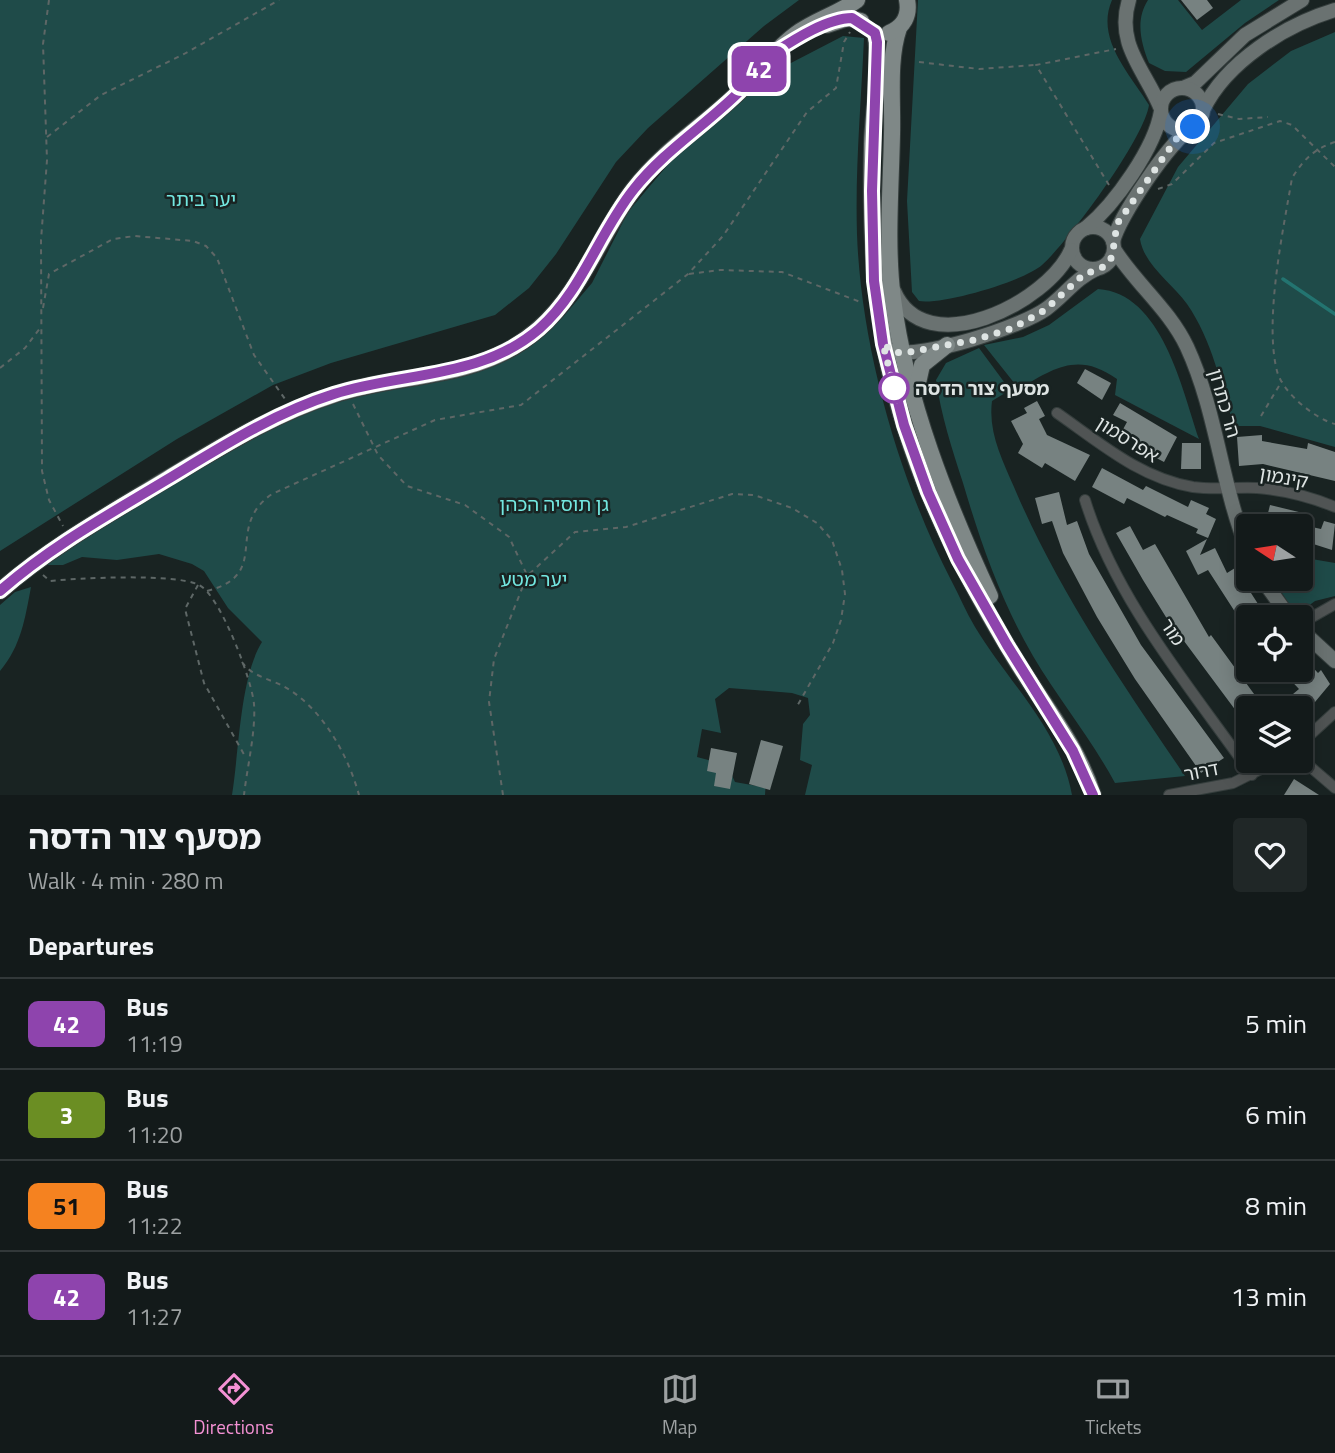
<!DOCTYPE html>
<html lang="en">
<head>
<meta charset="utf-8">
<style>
  body { margin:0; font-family:"Titillium Web","Noto Sans Hebrew",sans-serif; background:#202727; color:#f1f3f6; height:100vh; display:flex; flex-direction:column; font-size:26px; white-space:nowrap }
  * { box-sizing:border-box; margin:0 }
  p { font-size:23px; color:#9da1a2 }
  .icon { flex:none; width:38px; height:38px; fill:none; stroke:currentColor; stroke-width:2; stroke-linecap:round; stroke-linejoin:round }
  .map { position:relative; height:795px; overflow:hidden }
  .panel { display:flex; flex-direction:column; background:#131a1a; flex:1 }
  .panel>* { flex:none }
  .badge { padding:0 14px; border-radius:10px; font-size:24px; line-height:46px }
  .needle { width:46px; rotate:282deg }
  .fabs { position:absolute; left:1236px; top:514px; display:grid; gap:14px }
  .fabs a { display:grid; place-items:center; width:77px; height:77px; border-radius:7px; background:#131a1a; box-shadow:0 4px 18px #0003,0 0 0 2px #323839; font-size:35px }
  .you { position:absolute; width:35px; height:35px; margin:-18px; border:5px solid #fff; border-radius:50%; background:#1a73e8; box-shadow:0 0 0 10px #1a73e833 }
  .map>.badge { position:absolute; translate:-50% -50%; box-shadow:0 0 0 4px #fff }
  h2 { padding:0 28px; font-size:26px; line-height:63px }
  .round { display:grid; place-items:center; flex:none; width:74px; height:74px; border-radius:7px; background:#202727 }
  .head { display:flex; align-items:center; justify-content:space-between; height:119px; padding:0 28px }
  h1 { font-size:33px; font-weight:700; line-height:52px }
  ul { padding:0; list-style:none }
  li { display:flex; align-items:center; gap:21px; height:91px; padding:0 28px; border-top:2px solid #323839 }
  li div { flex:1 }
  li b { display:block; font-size:26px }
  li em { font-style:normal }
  li .badge { min-width:77px; font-weight:700; text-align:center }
  .dock { display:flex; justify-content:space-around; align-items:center; height:98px; border-top:2px solid #323839; background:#131a1a; font-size:19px; color:#9da1a2 }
  .dock a { display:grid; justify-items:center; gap:4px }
  .dock .selected { color:#f491d4 }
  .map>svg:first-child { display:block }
</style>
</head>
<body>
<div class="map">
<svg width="1335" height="795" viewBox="0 0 1335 795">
  <rect width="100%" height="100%" fill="#192322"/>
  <g fill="#1f4b49">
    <path d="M 0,0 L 799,0 L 764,26 L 648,128 L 616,162 L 556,254 L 529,288 L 495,315 L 331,363 L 273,385 L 177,439 L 0,551 Z"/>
    <path d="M 918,0 L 1112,0 C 1095,39 1130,74 1149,105 C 1144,139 1069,241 1042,265 C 1024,281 943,305 919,301 L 912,292 L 907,201 Z"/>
    <path d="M 1148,0 L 1178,0 L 1202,30 L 1241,0 L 1279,0 L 1245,23 L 1186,72 L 1165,71 L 1149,63 C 1141,43 1135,20 1148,0 Z"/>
    <path d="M 1335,32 L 1335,447 L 1260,426 L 1234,426 C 1221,385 1212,340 1187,304 C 1172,283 1144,265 1140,239 L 1178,167 L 1248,84 L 1291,51 Z"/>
    <path d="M 843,36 L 864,38 C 861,104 855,169 857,234 C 861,348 899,479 951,580 C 959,595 966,612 975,627 C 1008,682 1060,729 1072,795 L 805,795 L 812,765 L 800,760 L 803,724 L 810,715 L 808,698 L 792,693 L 729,688 L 715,699 L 721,733 L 702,729 L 697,757 L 727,765 L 735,782 L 757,786 L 766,779 L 765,795 L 232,795 C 239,752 240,677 262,642 L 228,608 L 204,571 L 192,564 L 159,554 L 117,560 L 82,557 L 63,565 L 40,565 L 273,424 L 356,393 L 432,383 L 518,353 L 563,317 L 592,283 L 628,212 L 671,161 L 743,98 L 789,64 Z"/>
    <path d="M 1098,289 C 1162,293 1182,389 1199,439 L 1115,395 L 1117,379 C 1079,352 1055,367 1019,389 L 984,345 L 1023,337 L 1049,325 Z"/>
    <path d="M 979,348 L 1010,390 L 992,401 C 988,432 1002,459 1014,487 C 1058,591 1122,683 1185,776 L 1115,783 C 1090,737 1059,700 1033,656 C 1001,601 981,544 963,483 C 952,449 941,415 936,380 L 946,363 Z"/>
    <path d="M 1300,557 L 1335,563 L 1335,596 L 1315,601 L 1296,615 L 1273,579 L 1300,579 Z"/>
    <path d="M 31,587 C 25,619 21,646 0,671 L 0,605 L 15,592 Z"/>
  </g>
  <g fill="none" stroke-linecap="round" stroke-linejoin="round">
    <path stroke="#237470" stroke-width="3.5" d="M 1283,279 L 1335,314"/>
  </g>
  <g fill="#778281">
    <path d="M 1181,0 L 1207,0 L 1213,8 L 1197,20 Z"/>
    <path d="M 1085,369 L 1111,383 L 1102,400 L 1077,383 Z"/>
    <path d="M 1037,401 L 1045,416 L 1039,419 L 1047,435 L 1090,455 L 1075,481 L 1045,463 L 1042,468 L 1018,453 L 1023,444 L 1011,421 L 1027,413 L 1024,408 Z"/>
    <path d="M 1120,403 L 1177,437 L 1164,462 L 1141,450 L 1143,445 L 1121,433 L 1127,422 L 1113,415 Z"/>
    <path d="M 1262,435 L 1262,441 L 1307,449 L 1308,443 L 1335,452 L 1335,481 L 1263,464 L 1239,466 L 1237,437 Z"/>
    <path d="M 1182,443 L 1201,443 L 1201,469 L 1181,469 Z"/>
    <path d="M 1102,468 L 1143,490 L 1146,486 L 1188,507 L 1191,500 L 1209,508 L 1206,514 L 1216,519 L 1208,538 L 1196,533 L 1198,529 L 1167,515 L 1165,517 L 1127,498 L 1124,504 L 1092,487 Z"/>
    <path d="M 1059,492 L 1067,525 L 1077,521 L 1089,554 L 1141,645 L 1224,758 L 1201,773 L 1135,679 L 1097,617 L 1063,553 L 1052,521 L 1042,524 L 1035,498 Z"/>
    <path d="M 1270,505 L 1303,513 L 1299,527 L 1268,527 L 1269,521 L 1266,521 Z"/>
    <path d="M 1324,521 L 1335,524 L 1332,550 L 1307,542 L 1312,527 L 1321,529 Z"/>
    <path d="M 1130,526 L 1143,550 L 1155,544 L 1209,637 L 1211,635 L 1265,709 L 1248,709 L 1248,727 L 1184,641 L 1182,643 L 1143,580 L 1116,533 Z"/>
    <path d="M 1207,539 L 1200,555 L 1215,548 L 1227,573 L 1235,568 L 1267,618 L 1248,618 L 1248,632 L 1208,570 L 1198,575 L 1186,551 Z"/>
    <path d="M 1300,654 L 1318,673 L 1321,670 L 1330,684 L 1300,720 L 1300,709 L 1275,709 L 1299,689 L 1281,670 L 1300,670 Z"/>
    <path d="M 761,740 L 783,746 L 770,790 L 749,784 Z"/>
    <path d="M 711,748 L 737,753 L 730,789 L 714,786 L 716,773 L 707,771 Z"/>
    <path d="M 1294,779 L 1319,795 L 1284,795 Z"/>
  </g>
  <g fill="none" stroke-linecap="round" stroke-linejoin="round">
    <defs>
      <g id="street">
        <path d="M 1057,413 C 1100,443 1140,478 1193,487 C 1214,490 1236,487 1257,488 C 1283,490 1311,497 1335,507"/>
        <path d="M 1085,500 C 1116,601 1191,688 1252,775"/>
        <path d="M 1300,624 L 1335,604"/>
        <path d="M 1300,744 L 1335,712"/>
        <path d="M 1300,758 L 1335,788"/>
        <path d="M 1169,795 L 1233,783 L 1277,761"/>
      </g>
      <g id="secondary">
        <path d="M 1129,0 C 1115,45 1146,71 1161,109"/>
        <path d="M 1183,88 L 1195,83 L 1245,35 L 1302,0"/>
        <circle cx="1182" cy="109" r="21"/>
        <path d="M 1203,110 C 1226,62 1285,25 1335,10"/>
        <circle cx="1093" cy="248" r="21"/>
        <path d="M 1086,228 C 1115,204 1155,148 1161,111"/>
        <path d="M 1113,242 C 1118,218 1172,138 1193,127"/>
        <path d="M 1114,249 C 1136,284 1169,309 1187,347 C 1217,412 1221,485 1248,551"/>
        <path d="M 894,291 C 925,364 1048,303 1071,250"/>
        <path d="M 893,351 C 922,359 1021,327 1046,309 C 1064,296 1076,278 1096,269"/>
        <path d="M 1262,579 L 1290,618"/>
        <path d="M 1300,629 L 1335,661"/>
      </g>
      <g id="primary">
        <path d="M 827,25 L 848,18 L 861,21"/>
        <path d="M 899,28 C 888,60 893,101 892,134 C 891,188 886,246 893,299 C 906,401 947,503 990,596"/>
        <path d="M 875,33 C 882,68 873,108 872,144 C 870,245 874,330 905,427 C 930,509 970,584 1014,657 C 1041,702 1077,744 1093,795"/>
        <path d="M 889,33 C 904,27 910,15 907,0"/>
        <path d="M 916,392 L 922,365 L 947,345"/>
        <path d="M 0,591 C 50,547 108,515 165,480 C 219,448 273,414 333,395 C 395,374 467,380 523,341 C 578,304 595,241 633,190 C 662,151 705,125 740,91 C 759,72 774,50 796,34 C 815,20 838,14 857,0"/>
      </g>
    </defs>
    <use href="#street" stroke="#353e3d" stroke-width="12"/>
    <use href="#secondary" stroke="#353e3d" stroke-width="16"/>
    <use href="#primary" stroke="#353e3d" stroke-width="18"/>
    <g stroke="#5e6766" stroke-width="2" stroke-dasharray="5 5" stroke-linecap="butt">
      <path d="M 49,0 L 43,44 L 47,160 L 41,240 L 42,471 L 49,500 L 63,526"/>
      <path d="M 919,62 L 979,69 L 1035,65"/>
      <path d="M 1218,114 L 1239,119 L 1268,117"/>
      <path d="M 47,137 L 101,95 L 184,54 L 279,0"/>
      <path d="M 1335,142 C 1314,149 1304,159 1292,178 C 1283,231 1264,320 1277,371 C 1282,392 1315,419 1335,424"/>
      <path d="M 1109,185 L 1036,65 L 1116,49"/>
      <path d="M 1158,189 L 1172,184 L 1214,143 L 1280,121 L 1292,125 L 1335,167"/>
      <path d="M 689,274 L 720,270 L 782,272 L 863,303"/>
      <path d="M 43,308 L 49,274 L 113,239 L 135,236 L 193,241 L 206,246 L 217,258 L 254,355 L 285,399"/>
      <path d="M 0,368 L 25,348 L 41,327"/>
      <path d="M 353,404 L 378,455 L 407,486 L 465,505 L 509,537 L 527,575"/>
      <path d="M 1261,416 L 1282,381"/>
      <path d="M 43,575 L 50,581 C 79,578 176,573 199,585 C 220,595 252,680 254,704 C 256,731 247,768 244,795"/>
      <path d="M 198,585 L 185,609 L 204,683 L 246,758"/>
      <path d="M 207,591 C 273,574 223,528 272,494 L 435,420 L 521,405 L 688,274 L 723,236 L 807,112 L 836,88 L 844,42 L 850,32"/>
      <path d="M 242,662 C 251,676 270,679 283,686 C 322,707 348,755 359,795"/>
      <path d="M 503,795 L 489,702 L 494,659 L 527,576 L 575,532 L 626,527 L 732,494 L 754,495 L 792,508 L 817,523 L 832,540 L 842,570 L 845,594 L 841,620 L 833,643 L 796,708"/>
    </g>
    <use href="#street" stroke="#505454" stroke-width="10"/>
    <use href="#secondary" stroke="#6a7271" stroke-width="14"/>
    <use href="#primary" stroke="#7f8887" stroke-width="16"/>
  </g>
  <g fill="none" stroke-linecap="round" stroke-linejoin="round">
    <defs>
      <path id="line" d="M 0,591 C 51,546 110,514 168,479 C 221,447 274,413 334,394 C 403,372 481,379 539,329 C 583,290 598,234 634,189 C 664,151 706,125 740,91 C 752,79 761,61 775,52 C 795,39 828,18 852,18 L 875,33 L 877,42 L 872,191 L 874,281 L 883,344 L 904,425 L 928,492 L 958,559 L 1007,645 L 1073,751 L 1093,795"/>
    </defs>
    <use href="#line" stroke="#fff" stroke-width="16"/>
    <use href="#line" stroke="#8e44ad" stroke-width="10"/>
    <path stroke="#dee4e3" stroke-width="7" stroke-dasharray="0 12.6" d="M 894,388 L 897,400 L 883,344 L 894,352 L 904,353 L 974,340 L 1013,328 L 1045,310 L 1083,275 L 1103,267 L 1112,257 L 1117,224 L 1177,138 L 1193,127"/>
  </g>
  <circle fill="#fff" stroke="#8e44ad" stroke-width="3.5" cx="894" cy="388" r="14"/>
  <g text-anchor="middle" stroke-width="5" stroke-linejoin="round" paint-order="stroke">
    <g font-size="19" fill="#73e7e0" stroke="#192322">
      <text x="201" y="206">יער ביתר</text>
      <text x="554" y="511">גן תוסיה הכהן</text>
      <text x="534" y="586">יער מטע</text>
    </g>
    <g font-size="19" font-weight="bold" fill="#dee4e3" stroke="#192322" text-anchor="start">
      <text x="915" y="395">מסעף צור הדסה</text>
    </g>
    <g font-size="19" fill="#dee4e3" stroke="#192322">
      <text transform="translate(1225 403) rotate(74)" y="7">הר כתרון</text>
      <text transform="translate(1128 439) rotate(32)" y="7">אפרסמון</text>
      <text transform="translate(1284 477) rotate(10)" y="7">קינמון</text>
      <text transform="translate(1173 632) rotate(56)" y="7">מור</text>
      <text transform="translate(1201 771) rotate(-11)" y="7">דרור</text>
    </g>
  </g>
</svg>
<div class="fabs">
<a><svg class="needle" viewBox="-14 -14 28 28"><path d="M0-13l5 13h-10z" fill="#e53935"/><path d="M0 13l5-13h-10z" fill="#9da1a2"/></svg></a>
<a><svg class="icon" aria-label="locate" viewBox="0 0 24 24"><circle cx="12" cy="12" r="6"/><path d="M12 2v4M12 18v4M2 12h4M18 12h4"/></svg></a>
<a><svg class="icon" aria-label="layers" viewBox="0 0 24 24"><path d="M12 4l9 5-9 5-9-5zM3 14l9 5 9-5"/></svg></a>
</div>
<div class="you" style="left:1193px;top:127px"></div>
<b class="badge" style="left:759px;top:69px;background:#8e44ad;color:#fff">42</b>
</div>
<section class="panel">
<div class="head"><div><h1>מסעף צור הדסה</h1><p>Walk · 4 min · 280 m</p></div><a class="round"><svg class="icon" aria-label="heart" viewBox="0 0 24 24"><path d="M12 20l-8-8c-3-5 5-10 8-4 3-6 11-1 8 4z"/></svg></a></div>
<h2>Departures</h2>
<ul>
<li><span class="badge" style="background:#8e44ad;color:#fff">42</span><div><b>Bus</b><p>11:19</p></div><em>5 min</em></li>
<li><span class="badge" style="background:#6b8e23;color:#fff">3</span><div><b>Bus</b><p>11:20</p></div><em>6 min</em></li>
<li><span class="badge" style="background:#f58220;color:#111">51</span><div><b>Bus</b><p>11:22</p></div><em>8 min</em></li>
<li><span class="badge" style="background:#8e44ad;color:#fff">42</span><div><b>Bus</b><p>11:27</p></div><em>13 min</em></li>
</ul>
</section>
<nav class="dock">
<a class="selected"><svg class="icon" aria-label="directions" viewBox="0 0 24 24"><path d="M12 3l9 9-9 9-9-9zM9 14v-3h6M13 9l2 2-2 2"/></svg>Directions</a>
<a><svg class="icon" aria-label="map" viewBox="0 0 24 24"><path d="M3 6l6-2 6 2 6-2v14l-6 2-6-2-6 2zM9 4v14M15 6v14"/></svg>Map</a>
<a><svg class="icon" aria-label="tickets" viewBox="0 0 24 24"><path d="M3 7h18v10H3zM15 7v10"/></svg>Tickets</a>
</nav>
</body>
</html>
